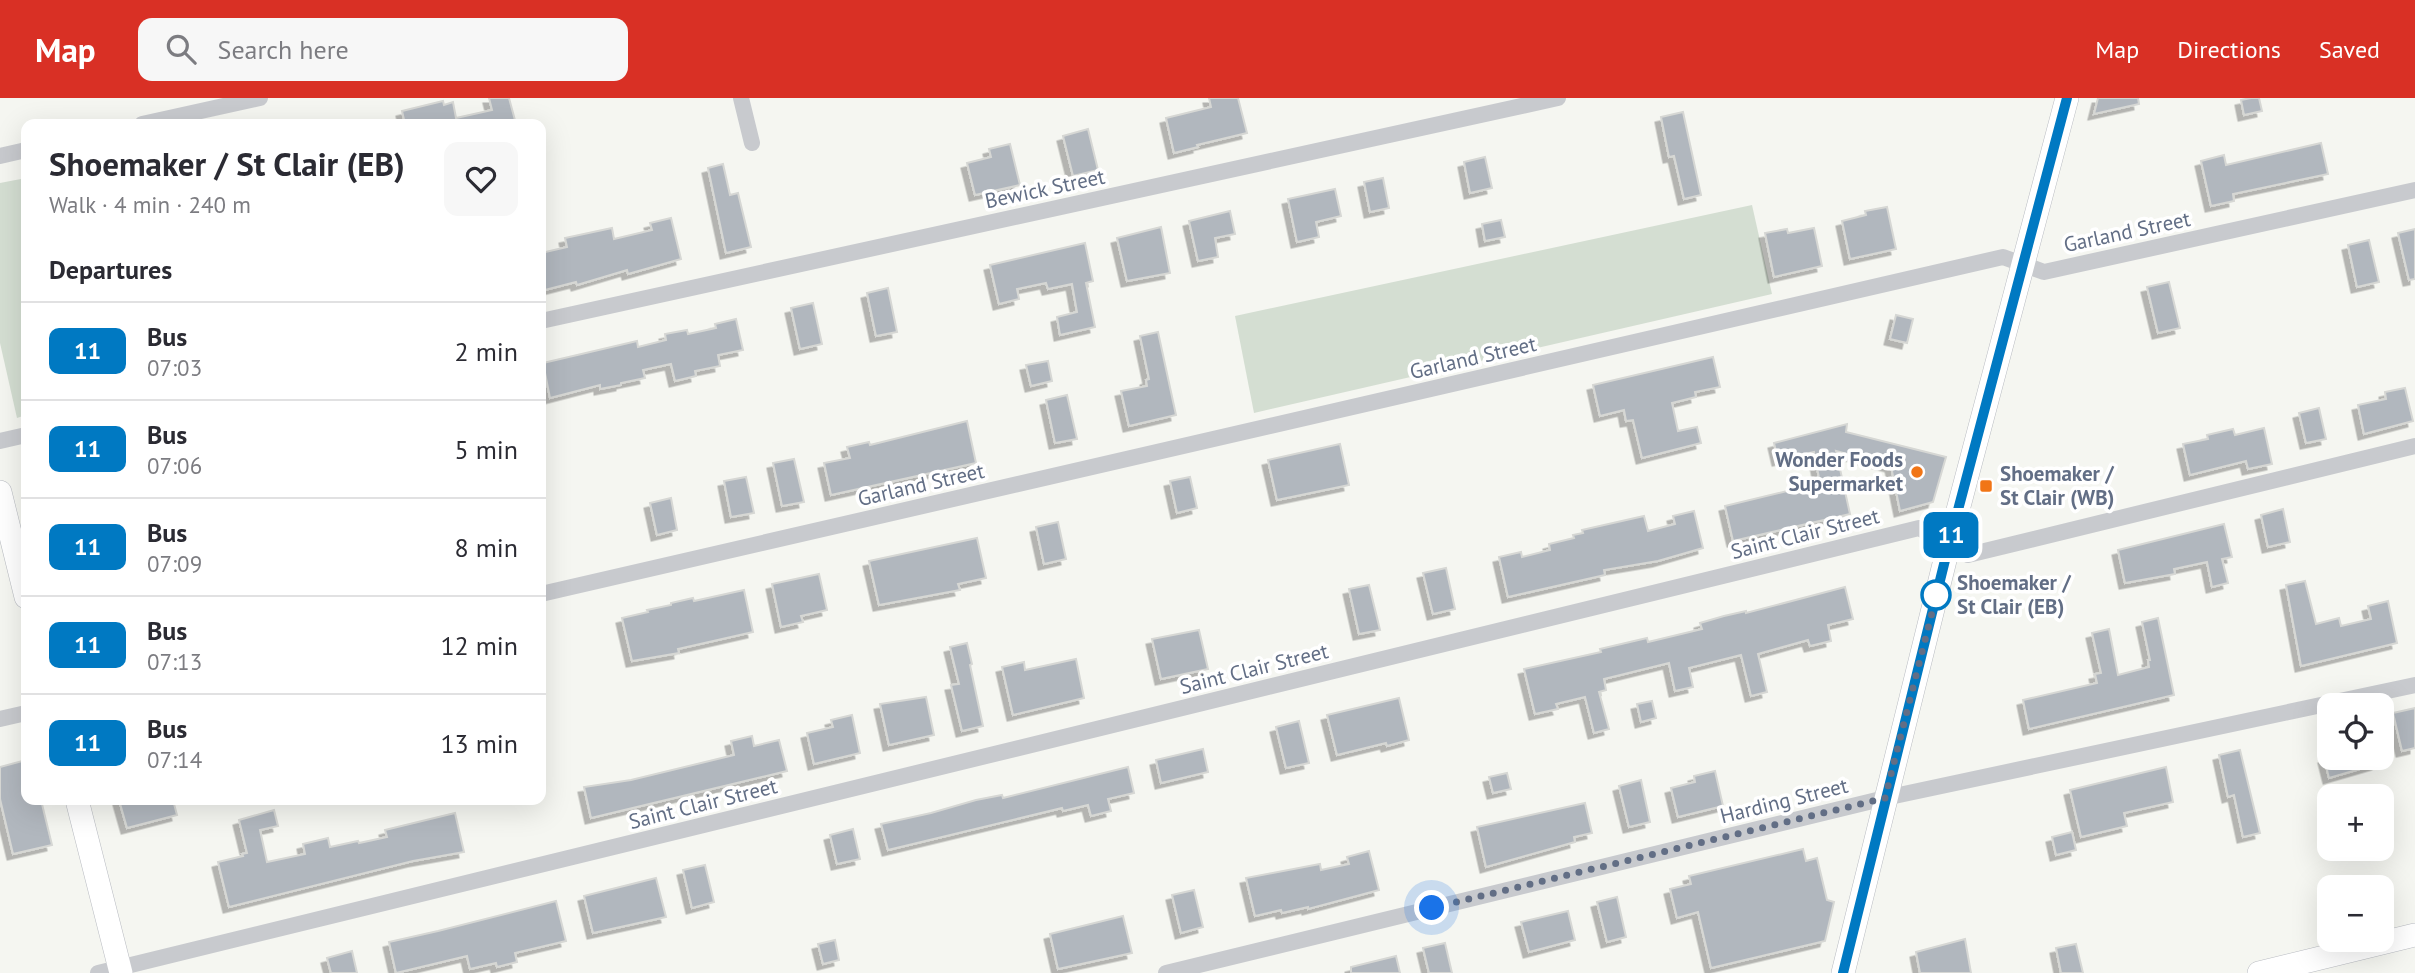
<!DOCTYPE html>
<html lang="en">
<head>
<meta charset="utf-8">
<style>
  body { margin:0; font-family:"PT Sans",sans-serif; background:#f7f7f7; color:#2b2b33; height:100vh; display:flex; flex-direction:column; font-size:26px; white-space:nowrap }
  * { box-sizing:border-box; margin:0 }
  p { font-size:23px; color:#7c7c81 }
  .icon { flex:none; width:38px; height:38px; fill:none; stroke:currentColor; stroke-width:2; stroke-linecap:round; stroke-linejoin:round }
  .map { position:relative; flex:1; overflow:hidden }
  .side { position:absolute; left:21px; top:21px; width:525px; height:686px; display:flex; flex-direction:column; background:#fff; border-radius:14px; box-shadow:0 7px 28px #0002 }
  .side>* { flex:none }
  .badge { padding:0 14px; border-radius:10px; font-size:24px; line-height:46px }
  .fabs { position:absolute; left:2317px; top:595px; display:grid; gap:14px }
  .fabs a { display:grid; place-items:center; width:77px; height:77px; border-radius:14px; background:#fff; box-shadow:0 7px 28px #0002; font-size:35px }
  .you { position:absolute; width:35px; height:35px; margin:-18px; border:5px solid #fff; border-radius:50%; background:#1a73e8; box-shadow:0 0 0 10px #1a73e833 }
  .map>.badge { position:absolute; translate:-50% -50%; box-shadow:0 0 0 4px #fff }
  h2 { padding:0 28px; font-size:26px; line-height:63px }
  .round { display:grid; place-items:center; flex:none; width:74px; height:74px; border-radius:14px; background:#f7f7f7 }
  .headline { display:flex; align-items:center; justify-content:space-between; height:119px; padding:0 28px }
  h1 { font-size:33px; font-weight:700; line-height:52px }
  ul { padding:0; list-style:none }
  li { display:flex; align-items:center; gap:21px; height:98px; padding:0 28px; border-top:2px solid #e1e1e2 }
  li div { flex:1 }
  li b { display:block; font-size:26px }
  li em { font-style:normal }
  li .badge { min-width:77px; font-weight:700; text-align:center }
  header { display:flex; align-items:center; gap:42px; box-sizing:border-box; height:98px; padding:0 35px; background:#d93025; color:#fff }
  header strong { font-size:33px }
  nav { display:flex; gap:38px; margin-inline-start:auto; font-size:24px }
  .search { width:490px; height:63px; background:#f7f7f7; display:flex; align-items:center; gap:18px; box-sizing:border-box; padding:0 24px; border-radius:14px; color:#7c7c81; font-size:26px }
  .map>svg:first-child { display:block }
</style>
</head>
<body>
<header>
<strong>Map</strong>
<div class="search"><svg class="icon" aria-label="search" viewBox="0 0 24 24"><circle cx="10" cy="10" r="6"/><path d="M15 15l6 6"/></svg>Search here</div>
<nav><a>Map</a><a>Directions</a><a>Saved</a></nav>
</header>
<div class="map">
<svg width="2415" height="875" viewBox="0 0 2415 875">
  <defs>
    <filter id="shadow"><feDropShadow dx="-5.5" dy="5.5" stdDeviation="0" flood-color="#0004"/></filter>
  </defs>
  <rect width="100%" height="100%" fill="#f5f6f1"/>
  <g fill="#d4ded2">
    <path d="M 26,80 L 26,317 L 17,320 L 0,245 L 0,85 Z"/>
    <path d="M 1752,107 L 1772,196 L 1254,315 L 1235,218 Z"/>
  </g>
  <g fill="#b1b7be" stroke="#d6d7d4" stroke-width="2" filter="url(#shadow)">
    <path d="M 489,0 L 509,0 L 516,26 L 405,26 L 402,13 L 443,3 L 444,7 L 453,4 L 456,20 L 492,12 Z"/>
    <path d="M 1209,0 L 1238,0 L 1247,35 L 1197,47 L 1198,49 L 1174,55 L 1166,20 L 1211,9 Z"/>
    <path d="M 2098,0 L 2138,0 L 2139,6 L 2094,16 Z"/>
    <path d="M 2251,0 L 2259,0 L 2262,13 L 2244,17 L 2241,2 Z"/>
    <path d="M 1683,14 L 1701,97 L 1684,101 L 1674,58 L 1669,59 L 1661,19 Z"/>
    <path d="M 1088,31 L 1098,72 L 1073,78 L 1063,38 Z"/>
    <path d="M 2321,45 L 2328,76 L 2233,96 L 2234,103 L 2211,108 L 2201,63 L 2224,57 L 2226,67 Z"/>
    <path d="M 1010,46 L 1020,87 L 975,97 L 967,65 L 991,59 L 989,51 Z"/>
    <path d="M 1485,59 L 1492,90 L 1470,95 L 1464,64 Z"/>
    <path d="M 723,66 L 730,97 L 738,95 L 751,149 L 726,155 L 708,70 Z"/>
    <path d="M 1383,80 L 1389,110 L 1370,114 L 1364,84 Z"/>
    <path d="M 1335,91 L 1341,118 L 1316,124 L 1319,139 L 1297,144 L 1288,101 Z"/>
    <path d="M 1887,109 L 1896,151 L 1850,161 L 1842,123 L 1866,117 L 1865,113 Z"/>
    <path d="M 1230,113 L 1235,136 L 1215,140 L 1218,159 L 1198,163 L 1189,123 Z"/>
    <path d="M 671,120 L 681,161 L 628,176 L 627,172 L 577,187 L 576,184 L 541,193 L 541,155 L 567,149 L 565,140 L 612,130 L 614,141 L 652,132 L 650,125 Z"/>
    <path d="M 1501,122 L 1505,139 L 1485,143 L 1482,126 Z"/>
    <path d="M 1161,129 L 1170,175 L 1127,183 L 1117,140 Z"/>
    <path d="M 1814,130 L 1822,168 L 1774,179 L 1765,135 L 1787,131 L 1788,135 Z"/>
    <path d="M 2415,131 L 2415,181 L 2409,182 L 2398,135 Z"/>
    <path d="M 2369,142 L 2379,184 L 2357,189 L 2348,147 Z"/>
    <path d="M 1085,145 L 1093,183 L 1086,185 L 1095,229 L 1060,237 L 1057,219 L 1077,214 L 1072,186 L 1048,191 L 1046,185 L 1017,191 L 1019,201 L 999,206 L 990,167 Z"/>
    <path d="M 2169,184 L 2180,230 L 2158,235 L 2147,189 Z"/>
    <path d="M 888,190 L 897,234 L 876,238 L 867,195 Z"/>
    <path d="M 813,205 L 822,246 L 800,251 L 791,210 Z"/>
    <path d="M 1896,217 L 1913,221 L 1907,245 L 1890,241 Z"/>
    <path d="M 736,221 L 743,252 L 718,257 L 720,268 L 695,273 L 696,278 L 675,283 L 671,266 L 643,272 L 645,280 L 621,285 L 621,287 L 600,291 L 600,287 L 550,300 L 543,265 L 637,243 L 638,249 L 666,242 L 665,236 L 687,232 L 688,236 L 716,230 L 715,226 Z"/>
    <path d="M 1158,234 L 1176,317 L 1129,328 L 1121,293 L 1147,288 L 1146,282 L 1149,281 L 1140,238 Z"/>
    <path d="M 1713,259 L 1720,289 L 1695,294 L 1696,299 L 1672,305 L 1678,333 L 1697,329 L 1701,345 L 1642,360 L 1633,322 L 1626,323 L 1624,312 L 1600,318 L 1593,287 Z"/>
    <path d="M 1048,263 L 1052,283 L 1031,288 L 1026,267 Z"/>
    <path d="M 2405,290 L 2413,323 L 2364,336 L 2358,307 L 2386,301 L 2385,294 Z"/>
    <path d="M 1067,297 L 1077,341 L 1055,345 L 1046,302 Z"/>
    <path d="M 2319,310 L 2326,341 L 2306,345 L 2299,315 Z"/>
    <path d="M 967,323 L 976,365 L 831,397 L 824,365 L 850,360 L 847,349 L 869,344 L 870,347 Z"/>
    <path d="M 1847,326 L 1846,334 L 1946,359 L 1933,404 L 1900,413 L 1891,368 L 1836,353 L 1850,416 L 1733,443 L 1725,408 L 1820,385 L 1814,354 L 1778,362 L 1774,345 Z"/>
    <path d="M 2264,330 L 2272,366 L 2248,371 L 2246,363 L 2190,377 L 2183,346 L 2208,341 L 2207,337 L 2233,331 L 2235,337 Z"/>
    <path d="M 1340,346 L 1349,387 L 1277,402 L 1268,362 Z"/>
    <path d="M 794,361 L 804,404 L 782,408 L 773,365 Z"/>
    <path d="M 746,379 L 754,415 L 731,419 L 724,383 Z"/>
    <path d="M 1190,379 L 1197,410 L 1177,415 L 1170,383 Z"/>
    <path d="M 671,400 L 677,432 L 657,437 L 650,405 Z"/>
    <path d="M 2283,411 L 2290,444 L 2268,449 L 2261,417 Z"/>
    <path d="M 1694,413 L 1703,450 L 1658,463 L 1604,472 L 1605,477 L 1508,499 L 1499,459 L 1521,454 L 1522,459 L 1550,452 L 1549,446 L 1574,440 L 1573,437 L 1583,435 L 1582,432 L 1644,418 L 1648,433 L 1675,426 L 1673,418 Z"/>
    <path d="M 1058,424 L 1066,461 L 1044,466 L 1036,429 Z"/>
    <path d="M 2224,426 L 2232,459 L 2222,461 L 2228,485 L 2212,489 L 2207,464 L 2174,471 L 2175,476 L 2125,485 L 2118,452 Z"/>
    <path d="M 977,440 L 986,480 L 958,486 L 960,492 L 879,507 L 869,463 Z"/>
    <path d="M 1446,470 L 1455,511 L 1433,516 L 1423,475 Z"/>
    <path d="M 819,476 L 827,512 L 801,518 L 803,524 L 781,529 L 772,486 Z"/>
    <path d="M 2305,483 L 2316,526 L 2339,520 L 2341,528 L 2371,521 L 2368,508 L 2388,503 L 2397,545 L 2301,568 L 2286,487 Z"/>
    <path d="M 1369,487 L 1380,532 L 1359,536 L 1349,491 Z"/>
    <path d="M 1845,489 L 1853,521 L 1828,527 L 1831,543 L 1810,548 L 1808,542 L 1758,556 L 1767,594 L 1751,598 L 1741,557 L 1689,570 L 1693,589 L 1675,593 L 1669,565 L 1604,581 L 1606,592 L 1599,594 L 1609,631 L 1594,635 L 1585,599 L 1556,606 L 1558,611 L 1535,616 L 1524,571 L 1601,554 L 1600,551 L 1647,540 L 1648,544 L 1702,531 L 1700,525 L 1724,518 L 1746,513 L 1746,515 Z"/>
    <path d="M 744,492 L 753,534 L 678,551 L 679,555 L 632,563 L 622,520 L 648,514 L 647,512 L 671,507 L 671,505 L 693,500 L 694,503 Z"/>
    <path d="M 2158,520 L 2174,597 L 2029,631 L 2023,602 L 2097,585 L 2095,576 L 2101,575 L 2092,535 L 2109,531 L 2118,577 L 2149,569 L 2148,562 L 2150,562 L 2142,524 Z"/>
    <path d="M 1199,532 L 1208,571 L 1161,581 L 1152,541 Z"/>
    <path d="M 967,545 L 972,566 L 970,567 L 983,628 L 962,633 L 951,587 L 959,586 L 950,549 Z"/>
    <path d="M 1076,561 L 1084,600 L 1013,617 L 1002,569 L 1024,564 L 1025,572 Z"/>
    <path d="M 926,599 L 934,637 L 889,647 L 880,606 Z"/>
    <path d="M 1399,600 L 1409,642 L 1387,648 L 1386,645 L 1337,657 L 1327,617 Z"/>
    <path d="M 1652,603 L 1656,620 L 1641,624 L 1637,606 Z"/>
    <path d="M 2415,610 L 2415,650 L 2402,653 L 2393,615 Z"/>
    <path d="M 852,617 L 860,655 L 814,666 L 807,635 L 833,629 L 831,622 Z"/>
    <path d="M 1299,623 L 1309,665 L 1286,670 L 1276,629 Z"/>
    <path d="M 752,638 L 754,648 L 779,642 L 787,673 L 591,720 L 584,689 L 631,682 L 734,657 L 731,643 Z"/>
    <path d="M 1203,651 L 1208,674 L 1161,685 L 1156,662 Z"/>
    <path d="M 2240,652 L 2260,735 L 2243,739 L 2234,697 L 2228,699 L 2219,657 Z"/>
    <path d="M 2324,660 L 2376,660 L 2377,666 L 2329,680 Z"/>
    <path d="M 26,662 L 26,702 L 41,702 L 52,747 L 13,756 L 0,701 L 0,669 Z"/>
    <path d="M 1128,669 L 1134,695 L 1108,701 L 1111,713 L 1091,718 L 1088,707 L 1063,713 L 1062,710 L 888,752 L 881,726 L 931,715 L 976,702 L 1002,697 L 1003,700 Z"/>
    <path d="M 2166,669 L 2173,704 L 2124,715 L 2127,728 L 2081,739 L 2070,692 Z"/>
    <path d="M 1715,673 L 1723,708 L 1678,719 L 1671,690 L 1695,684 L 1694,678 Z"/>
    <path d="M 1507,675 L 1511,691 L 1493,695 L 1489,679 Z"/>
    <path d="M 1641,682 L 1650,724 L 1629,729 L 1619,688 Z"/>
    <path d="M 119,702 L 173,702 L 177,717 L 127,730 Z"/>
    <path d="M 1585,705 L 1592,735 L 1574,739 L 1575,744 L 1486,769 L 1477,729 Z"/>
    <path d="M 274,712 L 278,728 L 260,732 L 267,764 L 305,756 L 303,746 L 328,740 L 330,749 L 358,743 L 359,745 L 387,739 L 385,732 L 455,715 L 464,754 L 413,763 L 229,809 L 218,764 L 243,758 L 242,756 L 247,755 L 239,722 Z"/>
    <path d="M 853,731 L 860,761 L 837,766 L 830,737 Z"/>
    <path d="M 2072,734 L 2076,752 L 2056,757 L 2052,739 Z"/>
    <path d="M 1803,751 L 1806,763 L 1817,760 L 1827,802 L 1834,804 L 1825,843 L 1711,870 L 1698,814 L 1677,820 L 1670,791 L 1691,786 L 1689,778 Z"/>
    <path d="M 1369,753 L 1379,792 L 1308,811 L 1308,809 L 1282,815 L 1281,812 L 1255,818 L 1246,780 L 1320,766 L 1321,772 L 1349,766 L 1347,759 Z"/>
    <path d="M 705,767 L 714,804 L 692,810 L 683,772 Z"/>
    <path d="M 656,780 L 666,819 L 593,835 L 584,798 Z"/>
    <path d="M 1194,792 L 1203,829 L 1181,835 L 1172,797 Z"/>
    <path d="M 1617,799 L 1626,839 L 1607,844 L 1597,804 Z"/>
    <path d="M 556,803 L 566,843 L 515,855 L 517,864 L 497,869 L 496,865 L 470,871 L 467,858 L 396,875 L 389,844 L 438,833 Z"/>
    <path d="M 1568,813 L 1575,842 L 1529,854 L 1521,824 Z"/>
    <path d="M 1123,818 L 1132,855 L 1058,871 L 1050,836 Z"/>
    <path d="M 1965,841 L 1971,875 L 1920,875 L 1916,854 Z"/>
    <path d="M 835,842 L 839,862 L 823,866 L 818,846 Z"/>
    <path d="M 1445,845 L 1452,875 L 1429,875 L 1423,850 Z"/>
    <path d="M 2076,846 L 2083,875 L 2061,875 L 2056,850 Z"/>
    <path d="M 352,853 L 357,875 L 331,875 L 327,860 Z"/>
    <path d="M 1396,858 L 1400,875 L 1351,875 L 1351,869 Z"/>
  </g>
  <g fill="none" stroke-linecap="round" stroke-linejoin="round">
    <defs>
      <g id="secondary">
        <path d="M 0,394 L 26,499"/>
        <path d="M 77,702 L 121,875"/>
        <path d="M 1843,875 L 1949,446 L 2067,0"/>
        <path d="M 2259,875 L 2415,837"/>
      </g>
    </defs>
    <use href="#secondary" stroke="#b9bcc2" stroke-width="24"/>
    <g stroke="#c8cace" stroke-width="16">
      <path d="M 741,0 L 752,45"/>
      <path d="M 142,26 L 260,0"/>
      <path d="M 0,58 L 26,52"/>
      <path d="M 541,223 L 1558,0"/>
      <path d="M 0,343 L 26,337"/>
      <path d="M 541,496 L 2003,159 L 2044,174 L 2415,92"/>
      <path d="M 0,621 L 26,615"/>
      <path d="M 98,875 L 1919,430 L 1968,457 L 2415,348"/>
      <path d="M 1166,875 L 1885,700 L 2415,587"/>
    </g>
    <use href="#secondary" stroke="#fff" stroke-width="23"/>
  </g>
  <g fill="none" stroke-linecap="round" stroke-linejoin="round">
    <defs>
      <path id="line" d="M 1843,875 L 1949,446 L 2067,0"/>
    </defs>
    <use href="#line" stroke="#fff" stroke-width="16"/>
    <use href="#line" stroke="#0079c2" stroke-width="10"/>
    <path stroke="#626e85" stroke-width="7" stroke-dasharray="0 12.6" d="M 1432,810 L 1885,700 L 1937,495 L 1936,497"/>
  </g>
  <g fill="#f17516" stroke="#fff" stroke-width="2.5">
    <circle cx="1917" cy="374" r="7"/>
    <rect x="1979" y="381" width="14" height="14" rx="3.5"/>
  </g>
  <circle fill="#fff" stroke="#0079c2" stroke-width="3.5" cx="1936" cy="497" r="14"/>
  <g text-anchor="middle" stroke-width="7" stroke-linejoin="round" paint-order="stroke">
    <g font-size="21" fill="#626e85" stroke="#fff">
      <text transform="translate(1045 91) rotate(-12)" y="7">Bewick Street</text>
      <text transform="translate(2127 134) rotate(-12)" y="7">Garland Street</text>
      <text transform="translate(1473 260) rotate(-13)" y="7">Garland Street</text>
      <text transform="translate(921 387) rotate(-13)" y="7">Garland Street</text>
      <text transform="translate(1805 436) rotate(-14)" y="7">Saint Clair Street</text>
      <text transform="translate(1254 571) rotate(-14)" y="7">Saint Clair Street</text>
      <text transform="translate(1784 703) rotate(-14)" y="7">Harding Street</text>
      <text transform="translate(703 706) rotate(-14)" y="7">Saint Clair Street</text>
    </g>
    <g font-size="21" font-weight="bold" fill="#626e85" stroke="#fff" text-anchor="end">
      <text x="1903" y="369">Wonder Foods<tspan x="1903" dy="24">Supermarket</tspan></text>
      <text x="2000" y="383" text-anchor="start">Shoemaker /<tspan x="2000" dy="24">St Clair (WB)</tspan></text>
    </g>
    <g font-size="21" font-weight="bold" fill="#626e85" stroke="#fff" text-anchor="start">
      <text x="1957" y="492">Shoemaker /<tspan x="1957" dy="24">St Clair (EB)</tspan></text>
    </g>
  </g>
</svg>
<div class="fabs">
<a><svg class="icon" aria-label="locate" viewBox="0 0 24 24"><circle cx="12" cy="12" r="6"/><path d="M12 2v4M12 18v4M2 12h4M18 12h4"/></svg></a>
<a>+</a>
<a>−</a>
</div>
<div class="you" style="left:1432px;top:810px"></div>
<b class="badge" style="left:1951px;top:437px;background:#0079c2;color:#fff">11</b>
<section class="side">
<div class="headline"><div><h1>Shoemaker / St Clair (EB)</h1><p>Walk · 4 min · 240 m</p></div><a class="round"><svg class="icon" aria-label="heart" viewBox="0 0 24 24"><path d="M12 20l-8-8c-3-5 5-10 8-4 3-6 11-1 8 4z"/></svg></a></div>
<h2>Departures</h2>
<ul>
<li><span class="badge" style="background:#0079c2;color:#fff">11</span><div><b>Bus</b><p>07:03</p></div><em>2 min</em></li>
<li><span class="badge" style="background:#0079c2;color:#fff">11</span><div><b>Bus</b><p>07:06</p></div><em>5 min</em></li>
<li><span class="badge" style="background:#0079c2;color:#fff">11</span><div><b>Bus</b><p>07:09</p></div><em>8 min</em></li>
<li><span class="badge" style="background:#0079c2;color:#fff">11</span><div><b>Bus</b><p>07:13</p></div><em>12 min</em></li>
<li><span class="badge" style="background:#0079c2;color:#fff">11</span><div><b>Bus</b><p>07:14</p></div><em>13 min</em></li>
</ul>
</section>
</div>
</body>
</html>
